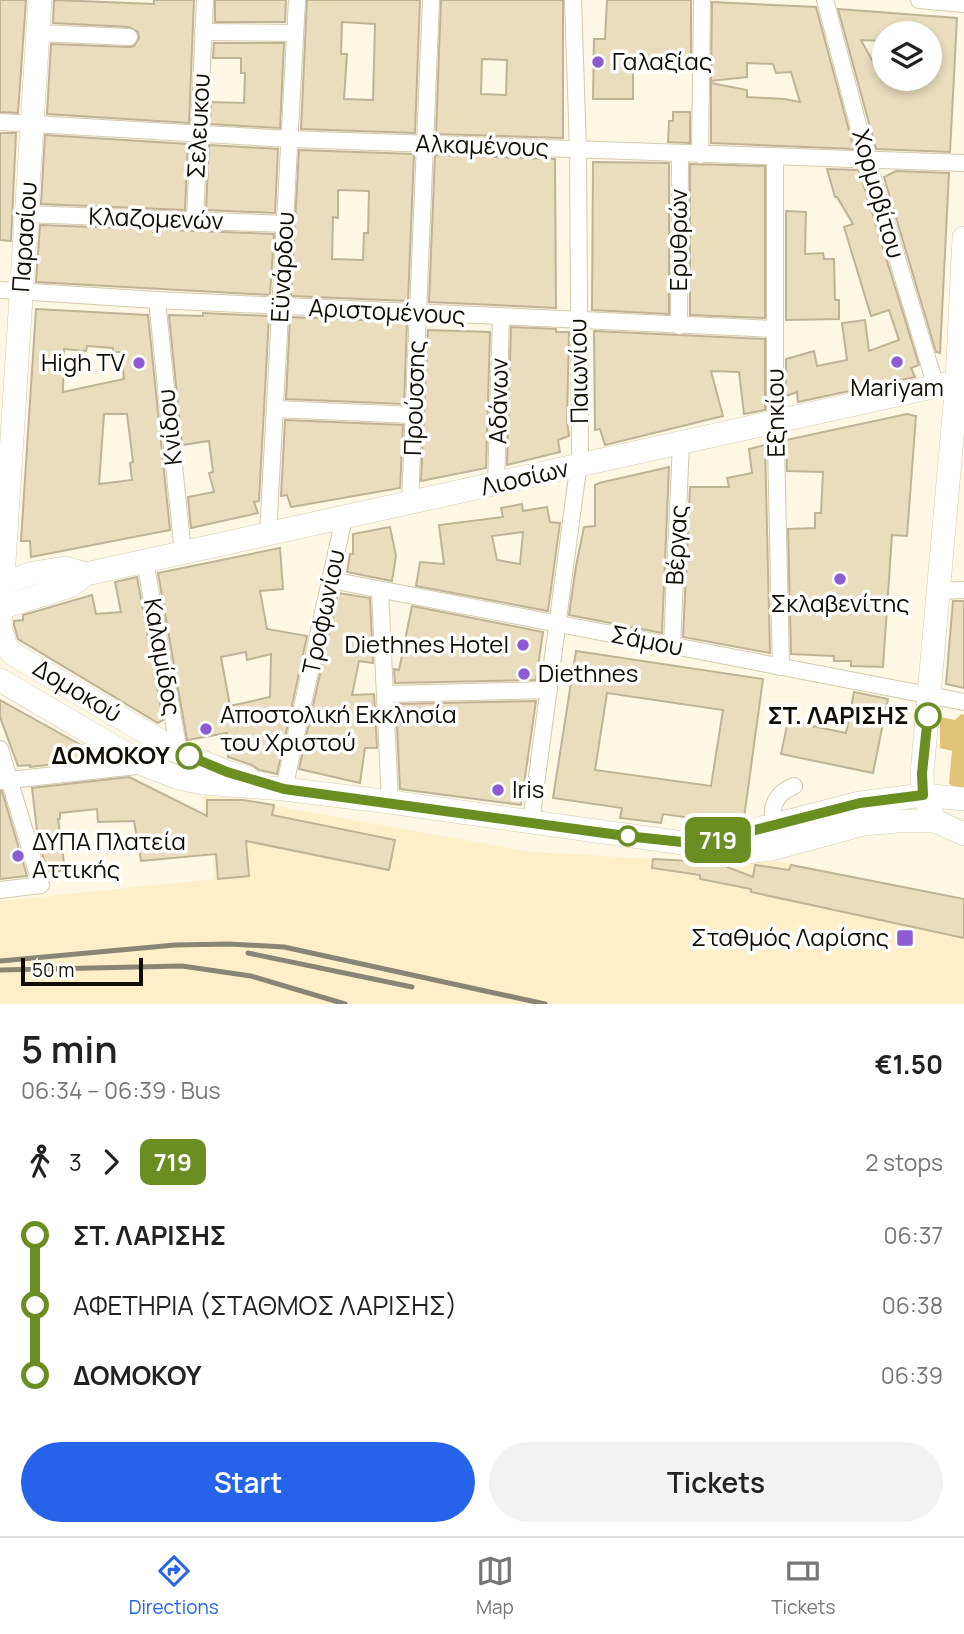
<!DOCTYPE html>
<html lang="en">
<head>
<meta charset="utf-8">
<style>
  body { margin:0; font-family:Manrope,sans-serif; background:#f2f2f2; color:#222; height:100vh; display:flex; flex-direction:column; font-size:26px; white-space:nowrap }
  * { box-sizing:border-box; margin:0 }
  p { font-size:23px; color:#767676 }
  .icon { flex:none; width:38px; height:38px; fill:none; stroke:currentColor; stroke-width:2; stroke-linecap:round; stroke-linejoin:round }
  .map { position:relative; height:1004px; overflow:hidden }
  .details { display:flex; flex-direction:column; background:#fff; flex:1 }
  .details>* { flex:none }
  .badge { padding:0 14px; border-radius:10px; font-size:24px; line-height:46px }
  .buttons { position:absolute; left:872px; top:21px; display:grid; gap:14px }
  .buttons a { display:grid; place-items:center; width:70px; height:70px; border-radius:50%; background:#fff; box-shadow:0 4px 10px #0003; font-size:35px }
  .scale { position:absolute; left:21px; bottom:18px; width:122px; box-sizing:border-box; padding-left:7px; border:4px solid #110d03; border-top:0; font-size:19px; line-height:24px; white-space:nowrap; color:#110d03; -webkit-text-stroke:5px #fff; paint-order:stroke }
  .map>.badge { position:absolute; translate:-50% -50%; box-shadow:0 0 0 4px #fff }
  .legs { display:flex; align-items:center; gap:10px; height:77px; padding:0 21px; font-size:23px }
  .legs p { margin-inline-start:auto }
  .head { display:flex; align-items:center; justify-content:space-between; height:119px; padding:0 21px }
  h1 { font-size:38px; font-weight:600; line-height:52px }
  .cta { display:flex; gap:14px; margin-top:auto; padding:14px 21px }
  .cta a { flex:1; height:80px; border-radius:42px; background:#2563eb; color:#fff; font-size:28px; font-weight:600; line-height:80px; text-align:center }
  .cta a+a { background:#f2f2f2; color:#222 }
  ul { padding:0 21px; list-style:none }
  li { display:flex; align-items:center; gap:24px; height:70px; font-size:26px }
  li i { display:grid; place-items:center; width:10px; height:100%; margin:0 9px; background:currentColor }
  li i::after { content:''; width:18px; height:18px; margin:-9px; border:5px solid; border-radius:50%; background:#fff }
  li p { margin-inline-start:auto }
  li:first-child i { background:linear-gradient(#0000 50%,currentColor 0) }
  li:last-child i { background:linear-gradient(currentColor 50%,#0000 0) }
  .tabs { display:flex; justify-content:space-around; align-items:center; height:98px; border-top:2px solid #e0e0e0; background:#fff; font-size:19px; color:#767676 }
  .tabs a { display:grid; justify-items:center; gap:4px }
  .tabs .on { color:#2563eb }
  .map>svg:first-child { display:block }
</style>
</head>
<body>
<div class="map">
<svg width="964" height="1004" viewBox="0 0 964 1004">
  <rect width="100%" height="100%" fill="#fef7e4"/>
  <path fill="#feefc8" d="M 203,796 L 231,798 L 532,852 L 727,863 L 775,861 L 964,899 L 964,1004 L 0,1004 L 0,901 L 214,879 L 211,823 L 204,819 Z"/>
  <path fill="#e0c376" d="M 961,714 L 964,715 L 964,791 L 956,790 L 949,783 L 952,751 L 940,748 L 940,717 L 955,720 Z"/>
  <g fill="#e9ddbe" stroke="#beb395" stroke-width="2" fill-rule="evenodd">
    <path d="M 0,0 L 26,0 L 18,113 L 0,112 Z"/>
    <path d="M 54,0 L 154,4 L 154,0 L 194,0 L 189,123 L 47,114 L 51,44 L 129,47 L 134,46 L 139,38 L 138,32 L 129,27 L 53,23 Z"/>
    <path d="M 215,0 L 286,0 L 285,22 L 215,22 Z"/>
    <path d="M 307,0 L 420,0 L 415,133 L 301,129 ZM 342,22 L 375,24 L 373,100 L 344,99 L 347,54 L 341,54 Z"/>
    <path d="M 441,0 L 563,0 L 563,138 L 436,134 ZM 482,59 L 507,60 L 506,95 L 481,94 Z"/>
    <path d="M 607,0 L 691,0 L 691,70 L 633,68 L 633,99 L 593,99 L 594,39 L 605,39 Z"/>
    <path d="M 712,2 L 816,7 L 854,149 L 711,143 L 711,83 L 747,90 L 747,97 L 784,99 L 800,102 L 791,72 L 776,73 L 773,64 L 747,63 L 747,77 L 711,81 Z"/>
    <path d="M 838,9 L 957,18 L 950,152 L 876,149 ZM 884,33 L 929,33 L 929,79 L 884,79 L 883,70 L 878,71 L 861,40 L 884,41 Z"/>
    <path d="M 214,43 L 284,43 L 280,128 L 210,124 L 211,102 L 244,103 L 245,73 L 241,73 L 241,58 L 213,58 Z"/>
    <path d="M 673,112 L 690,112 L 690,143 L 668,142 L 669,121 L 673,121 Z"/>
    <path d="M 0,133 L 16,133 L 11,241 L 0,240 Z"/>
    <path d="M 45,135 L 188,144 L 185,210 L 41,204 Z"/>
    <path d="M 209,145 L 278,149 L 275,213 L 206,210 Z"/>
    <path d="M 299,150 L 414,154 L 408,301 L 291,296 ZM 338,190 L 369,191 L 368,233 L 364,233 L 363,260 L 332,259 L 333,217 L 338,218 Z"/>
    <path d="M 435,155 L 555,159 L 556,308 L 429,302 Z"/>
    <path d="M 593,162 L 669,163 L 669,314 L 592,310 Z"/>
    <path d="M 690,164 L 765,166 L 765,318 L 690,315 Z"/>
    <path d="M 827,169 L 859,170 L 919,365 L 911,368 L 915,377 L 798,402 L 797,392 L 786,396 L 786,359 L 814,351 L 817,366 L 847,360 L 842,323 L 865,320 L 869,351 L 899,340 L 889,310 L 871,316 L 844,227 L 853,224 L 837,197 L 835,197 Z"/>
    <path d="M 896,171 L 949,173 L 940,353 L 936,352 L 884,177 Z"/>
    <path d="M 786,211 L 806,212 L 805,254 L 823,253 L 824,259 L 834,259 L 835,300 L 839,300 L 839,319 L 786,320 Z"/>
    <path d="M 40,225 L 274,234 L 270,295 L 36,282 Z"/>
    <path d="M 36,309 L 148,315 L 170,530 L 31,557 L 30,541 L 21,541 ZM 87,346 L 113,348 L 113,352 L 121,352 L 124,379 L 63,392 L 64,349 L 86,351 ZM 104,414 L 127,414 L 133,462 L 130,463 L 132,480 L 99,484 Z"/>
    <path d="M 203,313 L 269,316 L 259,501 L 254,502 L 258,513 L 191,528 L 188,497 L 214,492 L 209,473 L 213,472 L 209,441 L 182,445 L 169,315 L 203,316 Z"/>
    <path d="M 290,317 L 407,322 L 404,404 L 286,399 Z"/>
    <path d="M 511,327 L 556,329 L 556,332 L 569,332 L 567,421 L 569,436 L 558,440 L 560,452 L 507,465 Z"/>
    <path d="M 428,330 L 490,332 L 486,468 L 421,481 Z"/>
    <path d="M 594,331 L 765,339 L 765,410 L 744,414 L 739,372 L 711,371 L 723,416 L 605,445 L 600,429 L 595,430 Z"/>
    <path d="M 907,414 L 916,416 L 907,536 L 892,535 L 883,667 L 851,666 L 851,661 L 834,661 L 834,656 L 791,654 L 788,529 L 815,528 L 815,513 L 821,513 L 823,472 L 787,471 L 786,440 Z"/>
    <path d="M 285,420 L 403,425 L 400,488 L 291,507 L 287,495 L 281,496 Z"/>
    <path d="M 765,445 L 770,653 L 683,637 L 690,487 L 729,487 L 727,478 L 752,473 L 749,449 Z"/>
    <path d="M 669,467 L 662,633 L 569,615 L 576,566 L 584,527 L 595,526 L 595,485 L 599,483 Z"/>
    <path d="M 522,504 L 523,511 L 547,507 L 550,522 L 560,523 L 548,611 L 416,586 L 420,562 L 444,564 L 439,525 L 503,517 L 501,508 ZM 523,532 L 520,564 L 497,560 L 492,536 Z"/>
    <path d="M 390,527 L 396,556 L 392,581 L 347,572 L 350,554 L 353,554 L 353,534 Z"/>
    <path d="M 280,548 L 283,589 L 260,591 L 267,629 L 307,636 L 277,774 L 259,770 L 252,765 L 228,757 L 227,733 L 187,740 L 158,573 ZM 246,652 L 247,660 L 271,654 L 270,697 L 230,706 L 221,657 Z"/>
    <path d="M 137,577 L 163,720 L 158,723 L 18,639 L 14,625 L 14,621 L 23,620 L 23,615 L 92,595 L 96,614 L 121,612 L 115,582 Z"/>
    <path d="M 338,593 L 370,598 L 373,663 L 359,661 L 352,695 L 374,694 L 377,748 L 365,748 L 360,783 L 299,769 Z"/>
    <path d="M 953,601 L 964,601 L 964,688 L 946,684 Z"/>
    <path d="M 412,606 L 543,632 L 536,680 L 395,683 L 394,669 L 399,670 Z"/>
    <path d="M 576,651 L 763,679 L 744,818 L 726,823 L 663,814 L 661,823 L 620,818 L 622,808 L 553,798 ZM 607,693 L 723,710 L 711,786 L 595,770 Z"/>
    <path d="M 854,692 L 888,699 L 873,773 L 781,754 L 788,721 L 846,733 Z"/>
    <path d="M 0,700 L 90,750 L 90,760 L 30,767 L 30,765 L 18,766 L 0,717 Z"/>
    <path d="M 536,701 L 521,805 L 400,789 L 396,704 Z"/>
    <path d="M 129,777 L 207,816 L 207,800 L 243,800 L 274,805 L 272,815 L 395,840 L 389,870 L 246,841 L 249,876 L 218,879 L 216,854 L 141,861 L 134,821 L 98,822 L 97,809 L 60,813 L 60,819 L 58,819 L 65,870 L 48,873 L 38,839 L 32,788 Z"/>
    <path d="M 0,791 L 2,791 L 27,876 L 0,879 Z"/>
    <path d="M 653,859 L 727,863 L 727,867 L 753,877 L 755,865 L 789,870 L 791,865 L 964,899 L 964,938 L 751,892 L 751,889 L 700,879 L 700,875 L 652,868 Z"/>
  </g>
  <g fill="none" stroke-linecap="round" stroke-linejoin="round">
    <defs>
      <g id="street">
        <path d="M 825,0 L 868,162 L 936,387"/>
        <path d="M 919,0 L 964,4"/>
        <path d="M 203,32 L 295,33"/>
        <path d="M 38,33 L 129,37"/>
        <path d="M 0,122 L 290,139 L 964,163"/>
        <path d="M 700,155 L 702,0"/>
        <path d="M 775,158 L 775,401 L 781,667"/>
        <path d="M 26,214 L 285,224"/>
        <path d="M 195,220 L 205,0"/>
        <path d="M 0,290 L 157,300 L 774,329"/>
        <path d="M 157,300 L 183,553"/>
        <path d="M 679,326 L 680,154"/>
        <path d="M 275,409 L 414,415"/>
        <path d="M 496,484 L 501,317"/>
        <path d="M 410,503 L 431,0"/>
        <path d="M 268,534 L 297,0"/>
        <path d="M 145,561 L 179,752"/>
        <path d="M 331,580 L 964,702"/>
        <path d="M 380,590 L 390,802"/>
        <path d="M 939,591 L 964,590"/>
        <path d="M 672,646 L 681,443"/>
        <path d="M 386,694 L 549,690"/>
        <path d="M 0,749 L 41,885 L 0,890"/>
        <path d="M 1,781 L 145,765"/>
        <path d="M 284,789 L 344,518"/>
        <path d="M 531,822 L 580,454 L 578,149 L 573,0"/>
        <path d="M 776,826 C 768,808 776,793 794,786"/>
      </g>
      <g id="secondary">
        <path d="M 0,584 L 34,573 L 65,568 L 86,574"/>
        <path d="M 0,608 L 70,586 L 86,574 L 964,380"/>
        <path d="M 0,625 L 40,0"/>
        <path d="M 0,627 L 6,647 L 13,654 L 179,752 L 227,772 L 248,778"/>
        <path d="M 0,680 L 145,765 L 179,778 L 203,783 L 284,789 L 390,802 L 747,852 L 772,849 L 864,824 L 897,821 L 935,821 L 964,834"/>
        <path d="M 935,821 L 923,795 L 922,773 L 957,382 L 964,238"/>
        <path d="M 711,841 L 860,803 L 923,795 L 964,799"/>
      </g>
    </defs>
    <use href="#street" stroke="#d4c9aa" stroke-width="18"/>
    <use href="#secondary" stroke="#d4c9aa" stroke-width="24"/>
    <use href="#street" stroke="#fff" stroke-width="16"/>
    <use href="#secondary" stroke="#fff" stroke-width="23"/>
    <g stroke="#8a8476" stroke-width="5">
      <path d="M 248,953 L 412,987"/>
      <path d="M 0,961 L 175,945 L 229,944 L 284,947 L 545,1004"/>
      <path d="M 0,970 L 182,966 L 251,976 L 345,1004"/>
    </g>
  </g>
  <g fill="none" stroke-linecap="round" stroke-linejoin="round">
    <defs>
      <path id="line-1" d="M 189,756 L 227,772 L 284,789 L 626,836 L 701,844 L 860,803 L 923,795 L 922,773 L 928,716"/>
    </defs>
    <use href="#line-1" stroke="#fff" stroke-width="16"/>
    <use href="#line-1" stroke="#6b8e23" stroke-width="10"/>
  </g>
  <g fill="#8d5bd4" stroke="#fff" stroke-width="2.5">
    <circle cx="598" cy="62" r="7"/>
    <circle cx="897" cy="362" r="7"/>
    <circle cx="139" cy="363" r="7"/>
    <circle cx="840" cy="579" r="7"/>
    <circle cx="523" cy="645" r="7"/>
    <circle cx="524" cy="674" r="7"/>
    <circle cx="206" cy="729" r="7"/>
    <circle cx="498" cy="790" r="7"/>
    <circle cx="18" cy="856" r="7"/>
    <rect x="896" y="929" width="18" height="18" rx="3.5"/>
  </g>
  <g fill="#fff" stroke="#6b8e23" stroke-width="3.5">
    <circle cx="928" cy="716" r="12"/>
    <circle cx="189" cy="756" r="12"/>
    <circle cx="628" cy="836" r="9"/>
  </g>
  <g text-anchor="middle" stroke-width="7" stroke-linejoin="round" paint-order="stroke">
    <g font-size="24" fill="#110d03" stroke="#fff" text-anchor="start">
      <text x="612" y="70">Γαλαξίας</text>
      <text x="125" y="371" text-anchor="end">High TV</text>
      <text x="897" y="396" text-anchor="middle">Mariyam</text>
      <text x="840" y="612" text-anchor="middle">Σκλαβενίτης</text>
      <text x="509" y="653" text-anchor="end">Diethnes Hotel</text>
      <text x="538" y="682">Diethnes</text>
      <text x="220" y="723">Αποστολική Εκκλησία<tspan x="220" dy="28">του Χριστού</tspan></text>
      <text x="512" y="798">Iris</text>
      <text x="32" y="850">ΔΥΠΑ Πλατεία<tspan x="32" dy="28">Αττικής</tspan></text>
      <text x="889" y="946" text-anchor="end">Σταθμός Λαρίσης</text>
    </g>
    <g font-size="24" fill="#110d03" stroke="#fff">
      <text transform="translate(199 126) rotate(-87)" y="8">Σελευκου</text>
      <text transform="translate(482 146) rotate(2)" y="8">Αλκαμένους</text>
      <text transform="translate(878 194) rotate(74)" y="8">Χορμοβίτου</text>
      <text transform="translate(156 219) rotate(2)" y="8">Κλαζομενών</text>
      <text transform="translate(25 237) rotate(-86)" y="8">Παρασίου</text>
      <text transform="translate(679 240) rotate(-90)" y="8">Ερυθρών</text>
      <text transform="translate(283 267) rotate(-87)" y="8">Εϋνάρδου</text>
      <text transform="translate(387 312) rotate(3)" y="8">Αριστομένους</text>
      <text transform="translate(579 371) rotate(-91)" y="8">Παιωνίου</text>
      <text transform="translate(415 398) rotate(-88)" y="8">Προύσσης</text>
      <text transform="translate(499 401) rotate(-89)" y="8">Αδάνων</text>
      <text transform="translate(776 413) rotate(-91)" y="8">Εξηκίου</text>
      <text transform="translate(170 427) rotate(-96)" y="8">Κνίδου</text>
      <text transform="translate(525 478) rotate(-13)" y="8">Λιοσίων</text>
      <text transform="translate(677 545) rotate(-87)" y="8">Βέργας</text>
      <text transform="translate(324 612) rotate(-78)" y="8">Τροφωνίου</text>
      <text transform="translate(647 641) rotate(11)" y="8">Σάμου</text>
      <text transform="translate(162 657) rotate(80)" y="8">Καλαμίδος</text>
      <text transform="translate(77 691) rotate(31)" y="8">Δομοκού</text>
    </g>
    <g font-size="24" font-weight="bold" fill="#110d03" stroke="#fff" text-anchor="end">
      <text x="909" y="724">ΣΤ. ΛΑΡΙΣΗΣ</text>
      <text x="170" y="764">ΔΟΜΟΚΟΥ</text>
    </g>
  </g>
</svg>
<div class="buttons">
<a><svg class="icon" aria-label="layers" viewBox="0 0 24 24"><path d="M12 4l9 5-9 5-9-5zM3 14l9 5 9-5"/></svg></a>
</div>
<div class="scale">50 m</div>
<b class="badge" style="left:718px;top:840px;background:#6b8e23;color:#fff">719</b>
</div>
<section class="details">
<div class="head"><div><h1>5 min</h1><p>06:34 – 06:39 · Bus</p></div><b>€1.50</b></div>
<div class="legs"><svg class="icon" aria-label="walk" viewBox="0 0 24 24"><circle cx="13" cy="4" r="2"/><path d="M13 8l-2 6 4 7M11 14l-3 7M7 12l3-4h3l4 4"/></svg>3<svg class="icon" aria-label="forward" viewBox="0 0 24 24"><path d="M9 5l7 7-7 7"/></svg><b class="badge" style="background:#6b8e23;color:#fff">719</b><p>2 stops</p></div>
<ul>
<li><i style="color:#6b8e23"></i><b>ΣΤ. ΛΑΡΙΣΗΣ</b><p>06:37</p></li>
<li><i style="color:#6b8e23"></i><span>ΑΦΕΤΗΡΙΑ (ΣΤΑΘΜΟΣ ΛΑΡΙΣΗΣ)</span><p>06:38</p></li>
<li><i style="color:#6b8e23"></i><b>ΔΟΜΟΚΟΥ</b><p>06:39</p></li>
</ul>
<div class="cta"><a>Start</a><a>Tickets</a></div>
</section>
<nav class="tabs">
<a class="on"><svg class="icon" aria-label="directions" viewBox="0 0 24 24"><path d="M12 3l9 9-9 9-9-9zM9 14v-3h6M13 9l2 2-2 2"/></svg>Directions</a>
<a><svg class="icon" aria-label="map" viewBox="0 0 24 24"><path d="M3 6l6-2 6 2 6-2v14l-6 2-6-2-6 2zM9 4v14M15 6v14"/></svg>Map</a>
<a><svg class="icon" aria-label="tickets" viewBox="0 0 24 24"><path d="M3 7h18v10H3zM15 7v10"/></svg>Tickets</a>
</nav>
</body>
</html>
